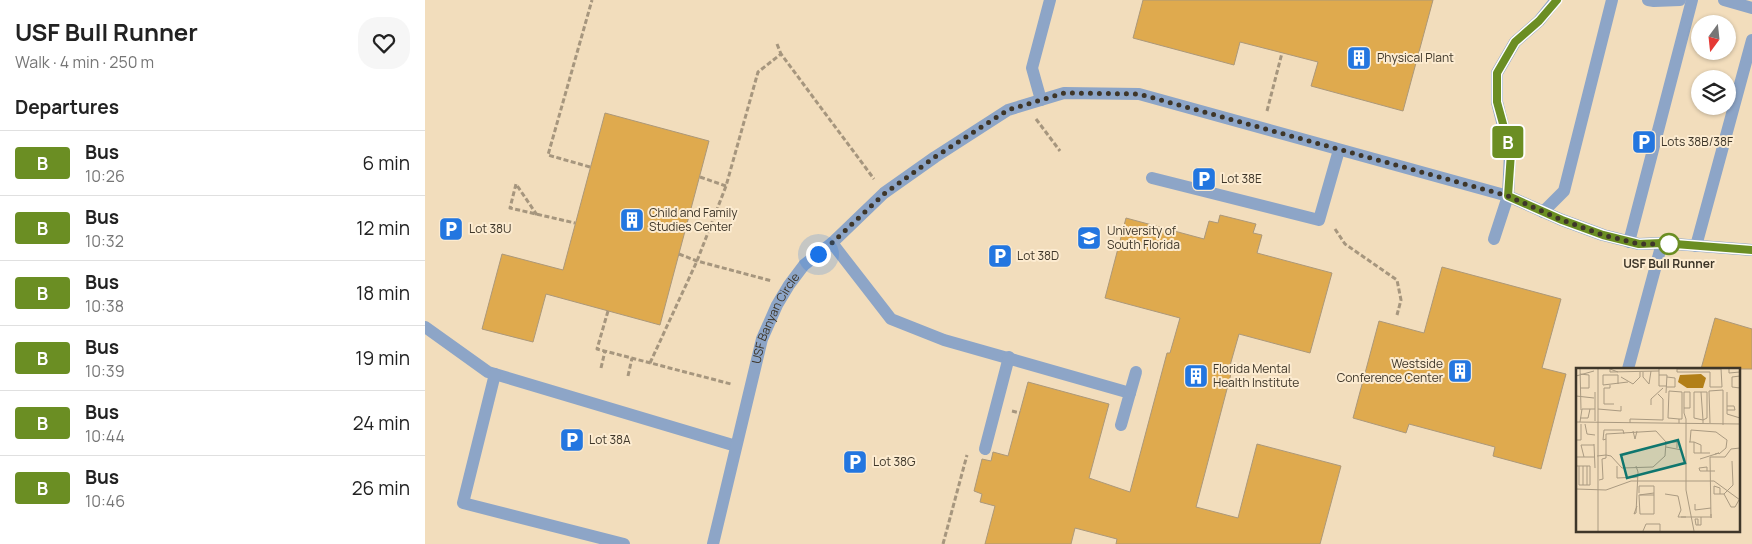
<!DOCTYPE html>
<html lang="en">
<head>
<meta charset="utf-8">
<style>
  body { margin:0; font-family:Manrope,sans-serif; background:#f6f6f6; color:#222; height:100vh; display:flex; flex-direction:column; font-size:19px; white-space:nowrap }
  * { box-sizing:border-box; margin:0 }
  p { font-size:16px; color:#767676 }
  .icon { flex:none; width:28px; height:28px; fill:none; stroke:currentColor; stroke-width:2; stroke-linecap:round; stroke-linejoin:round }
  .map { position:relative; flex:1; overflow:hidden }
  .drawer { display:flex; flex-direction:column; background:#fff; width:425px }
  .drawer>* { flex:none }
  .badge { padding:0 10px; border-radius:4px; font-size:18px; line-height:32px }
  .needle { width:32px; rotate:195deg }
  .buttons { position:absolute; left:1266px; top:15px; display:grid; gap:10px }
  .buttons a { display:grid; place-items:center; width:45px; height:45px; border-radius:50%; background:#fff; box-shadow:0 1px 4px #0004; font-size:25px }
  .you { position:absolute; width:25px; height:25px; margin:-12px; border:4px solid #fff; border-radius:50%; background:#1a73e8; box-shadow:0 0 0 8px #1a73e833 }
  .map>.badge { position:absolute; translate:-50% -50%; box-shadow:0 0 0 2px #fff }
  h2 { padding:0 15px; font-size:19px; line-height:45px }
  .round { display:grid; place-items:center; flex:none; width:52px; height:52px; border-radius:20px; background:#f6f6f6 }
  .overview { display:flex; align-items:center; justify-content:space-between; height:85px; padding:0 15px }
  h1 { font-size:24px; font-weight:700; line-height:38px }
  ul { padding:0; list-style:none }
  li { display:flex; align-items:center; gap:15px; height:65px; padding:0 15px; border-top:1px solid #e0e0e0 }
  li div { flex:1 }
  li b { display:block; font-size:19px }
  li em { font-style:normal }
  li .badge { min-width:55px; font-weight:700; text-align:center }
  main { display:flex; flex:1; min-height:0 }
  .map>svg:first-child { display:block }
</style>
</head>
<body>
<main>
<section class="drawer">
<div class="overview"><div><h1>USF Bull Runner</h1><p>Walk · 4 min · 250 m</p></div><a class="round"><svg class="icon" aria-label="heart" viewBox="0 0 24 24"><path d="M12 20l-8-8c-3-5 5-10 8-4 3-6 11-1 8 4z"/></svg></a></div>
<h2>Departures</h2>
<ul>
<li><span class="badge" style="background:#6b8e23;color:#fff">B</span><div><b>Bus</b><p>10:26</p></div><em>6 min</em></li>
<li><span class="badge" style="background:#6b8e23;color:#fff">B</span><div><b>Bus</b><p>10:32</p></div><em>12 min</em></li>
<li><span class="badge" style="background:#6b8e23;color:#fff">B</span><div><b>Bus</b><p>10:38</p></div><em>18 min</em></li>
<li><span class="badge" style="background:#6b8e23;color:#fff">B</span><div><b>Bus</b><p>10:39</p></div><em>19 min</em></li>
<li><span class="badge" style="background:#6b8e23;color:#fff">B</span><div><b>Bus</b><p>10:44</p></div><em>24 min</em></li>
<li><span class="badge" style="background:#6b8e23;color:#fff">B</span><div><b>Bus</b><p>10:46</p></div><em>26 min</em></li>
</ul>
</section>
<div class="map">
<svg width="1327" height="544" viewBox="0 0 1327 544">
  <rect width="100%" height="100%" fill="#f2ddbc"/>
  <g fill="#dfaa4e" stroke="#ac9879">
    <path d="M 718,0 L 1008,0 L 978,111 L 886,86 L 893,62 L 815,42 L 809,65 L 708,38 Z"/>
    <path d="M 180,113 L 284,141 L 235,325 L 121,294 L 108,342 L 57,329 L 77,254 L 138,270 Z"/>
    <path d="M 795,215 L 831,224 L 828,233 L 837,235 L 832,253 L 907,273 L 885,353 L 814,334 L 804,369 L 807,370 L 771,507 L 813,518 L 832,444 L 916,466 L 895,544 L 691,544 L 692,539 L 650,528 L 646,544 L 560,544 L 570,506 L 555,502 L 557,494 L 549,491 L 557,459 L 566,461 L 568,452 L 583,456 L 603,382 L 684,404 L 664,478 L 705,492 L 742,353 L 745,353 L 755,318 L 680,298 L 701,218 L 779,239 L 784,221 L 793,223 Z"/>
    <path d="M 1017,267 L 1136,299 L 1117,368 L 1141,374 L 1116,469 L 1068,456 L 1070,447 L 984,424 L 981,433 L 928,418 L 954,321 L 999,333 Z"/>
    <path d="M 1290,318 L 1327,329 L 1327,369 L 1276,369 Z"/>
  </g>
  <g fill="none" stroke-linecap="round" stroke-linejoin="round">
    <g stroke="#a6967e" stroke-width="3" stroke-dasharray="5 2.5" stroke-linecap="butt">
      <path d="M 352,44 L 356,54"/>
      <path d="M 842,111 L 857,53"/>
      <path d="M 611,119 L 635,151"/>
      <path d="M 165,167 L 123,155 L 167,0"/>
      <path d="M 275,177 L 301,186 L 333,72 L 356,54 L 449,179"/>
      <path d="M 112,215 L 91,184 L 85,208 L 150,223"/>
      <path d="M 910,229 L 920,244 L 972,280 L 976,300 L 972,315"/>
      <path d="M 254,254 L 272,261 L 347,281"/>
      <path d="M 183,311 L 172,349 L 306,384"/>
      <path d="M 225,363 L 272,261 L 301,186"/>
      <path d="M 176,368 L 180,351"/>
      <path d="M 203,376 L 207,358"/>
      <path d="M 587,411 L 595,413"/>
      <path d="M 518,544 L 542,455"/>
    </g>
    <g stroke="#8da5c7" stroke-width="12">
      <path d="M 1223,0 L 1229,1 L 1255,0"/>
      <path d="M 1299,0 L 1327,8"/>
      <path d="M 616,100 L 607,68 L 625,0"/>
      <path d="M 727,178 L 894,220 L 914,150"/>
      <path d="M 1118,212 L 1139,191 L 1187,0"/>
      <path d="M 1069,239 L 1083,196"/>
      <path d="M 1204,242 L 1267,0"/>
      <path d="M 407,243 L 466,319 L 519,340 L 705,393 L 696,425"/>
      <path d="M 1271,246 L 1327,40"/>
      <path d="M 0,327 L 63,372 L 311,446"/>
      <path d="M 1203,369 L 1237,243"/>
      <path d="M 70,374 L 38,503 L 199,544"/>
      <path d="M 705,393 L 711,372"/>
      <path d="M 560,449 L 584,357"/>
    </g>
    <g stroke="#8da5c7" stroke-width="12">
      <path d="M 1083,196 L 1085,153 L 1072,102 L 1072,73 L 1090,42 L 1114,21 L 1131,0"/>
      <path id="s1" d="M 288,544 L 337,339 L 352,305 L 364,285 L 379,265 L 407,243 L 459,193 L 510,157 L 583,110 L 639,93 L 714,94 L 1083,196 L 1137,220 L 1178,235 L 1214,244 L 1237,243 L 1327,250"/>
    </g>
  </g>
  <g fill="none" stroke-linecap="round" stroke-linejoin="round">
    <defs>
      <path id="line" d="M 1132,0 L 1114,21 L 1090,42 L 1072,73 L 1072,102 L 1086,153 L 1083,196 L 1137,220 L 1178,235 L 1214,244 L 1237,243 L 1327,250"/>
    </defs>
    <use href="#line" stroke="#fff" stroke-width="11"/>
    <use href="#line" stroke="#6b8e23" stroke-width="8"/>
    <path stroke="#3e3629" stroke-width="5" stroke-dasharray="0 9" d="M 393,254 L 407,243 L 459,194 L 510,157 L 583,110 L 639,93 L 714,94 L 1083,196 L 1137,220 L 1178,235 L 1214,244 L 1244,244"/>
  </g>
  <defs>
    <symbol id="building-square" viewBox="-11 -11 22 22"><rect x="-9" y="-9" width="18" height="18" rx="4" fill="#2376e0" stroke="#fcebd0"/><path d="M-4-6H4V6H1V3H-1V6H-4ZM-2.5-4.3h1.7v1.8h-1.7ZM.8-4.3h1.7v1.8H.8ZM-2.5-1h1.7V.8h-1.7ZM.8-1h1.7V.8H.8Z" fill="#fff"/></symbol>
    <symbol id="parking-square" viewBox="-11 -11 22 22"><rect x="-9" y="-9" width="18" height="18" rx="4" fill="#2376e0" stroke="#fcebd0"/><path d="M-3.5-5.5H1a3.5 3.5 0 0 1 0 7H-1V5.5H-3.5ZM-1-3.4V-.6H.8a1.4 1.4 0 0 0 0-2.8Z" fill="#fff"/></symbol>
    <symbol id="university-square" viewBox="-11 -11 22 22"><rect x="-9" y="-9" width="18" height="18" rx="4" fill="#2376e0" stroke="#fcebd0"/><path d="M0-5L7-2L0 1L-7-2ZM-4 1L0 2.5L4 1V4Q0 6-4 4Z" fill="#fff"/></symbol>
  </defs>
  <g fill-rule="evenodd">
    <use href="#building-square" x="920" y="44" width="28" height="28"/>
    <use href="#parking-square" x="1205" y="128" width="28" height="28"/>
    <use href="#parking-square" x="765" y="165" width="28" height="28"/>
    <use href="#building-square" x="193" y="206" width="28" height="28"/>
    <use href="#parking-square" x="12" y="215" width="28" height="28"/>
    <use href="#university-square" x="650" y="224" width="28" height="28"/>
    <use href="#parking-square" x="561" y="242" width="28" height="28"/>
    <use href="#building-square" x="1021" y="357" width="28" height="28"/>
    <use href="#building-square" x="757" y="362" width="28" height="28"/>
    <use href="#parking-square" x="133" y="426" width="28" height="28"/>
    <use href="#parking-square" x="416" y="448" width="28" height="28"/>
  </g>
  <circle fill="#fff" stroke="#6b8e23" stroke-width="2.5" cx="1244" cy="244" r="10"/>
  <g text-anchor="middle" stroke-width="4" stroke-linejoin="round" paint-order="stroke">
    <g font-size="12" fill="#3e3629" stroke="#fcebd0" text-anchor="start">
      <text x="952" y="62">Physical Plant</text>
      <text x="1236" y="146">Lots 38B/38F</text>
      <text x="796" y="183">Lot 38E</text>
      <text x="224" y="217">Child and Family<tspan x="224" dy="14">Studies Center</tspan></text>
      <text x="44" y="233">Lot 38U</text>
      <text x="682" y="235">University of<tspan x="682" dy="14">South Florida</tspan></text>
      <text x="592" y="260">Lot 38D</text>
      <text x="1018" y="368" text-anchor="end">Westside<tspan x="1018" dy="14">Conference Center</tspan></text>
      <text x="788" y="373">Florida Mental<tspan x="788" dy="14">Health Institute</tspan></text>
      <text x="164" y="444">Lot 38A</text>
      <text x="448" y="466">Lot 38G</text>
    </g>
    <g font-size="12" font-weight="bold" fill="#3e3629" stroke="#fcebd0">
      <text x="1244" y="268">USF Bull Runner</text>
    </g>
    <g font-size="12" fill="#3e3629" stroke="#fcebd0">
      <text dy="4" stroke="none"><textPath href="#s1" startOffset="235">USF Banyan Circle</textPath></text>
    </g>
  </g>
  <g transform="translate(1151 368)">
    <rect width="164" height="164" fill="#f2ddbc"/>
    <path d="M 125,6 L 130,10 L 127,20 L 111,20 L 102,14 L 104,7 Z" fill="#b27f18"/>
    <path fill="none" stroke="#aa9a81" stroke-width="1" d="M 4,0 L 5,42M 22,0 L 22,163M 83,0 L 83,7 L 91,7 L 90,25M 101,0 L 101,4 L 134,4 L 134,19 L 146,19 L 145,0M 153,0 L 153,5 L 164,4M 101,1 L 145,1M 42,4 L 34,1 L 34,4 L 83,3M 67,4 L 67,9 L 73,16 L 75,3M 83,7 L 83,18 L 91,18M 0,8 L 18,3M 164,8 L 156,9 L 156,19 L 164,20M 45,9 L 57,16 L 64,9 L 64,4M 91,9 L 99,10 L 99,19 L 91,19M 27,17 L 27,7 L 42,7 L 42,16M 27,17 L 52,14M 34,17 L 34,20 L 28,20 L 28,36 L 38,36M 4,20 L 13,20 L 13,7 L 4,6M 19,24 L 19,53M 125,24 L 131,24 L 131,50 L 127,52M 151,24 L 151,46 L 164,50M 0,28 L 18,30M 75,37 L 75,31 L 87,20M 108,40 L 114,40 L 114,24 L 108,24 L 108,45 L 110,51 L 110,122 L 118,163M 22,41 L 45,43 L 45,38M 151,42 L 159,42 L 158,38 L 151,38M 4,50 L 12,50 L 14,41M 0,54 L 164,56M 4,54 L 6,41 L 19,41M 54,55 L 54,51 L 87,52 L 87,31 L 82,26M 103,55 L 103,51 L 106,51 L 106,24 L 93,23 L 92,50 L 103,51M 127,55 L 127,52 L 118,50 L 118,24 L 125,24 L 127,52M 134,55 L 133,23 L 147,22 L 147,57M 9,56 L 11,66 L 19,67M 57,63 L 59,71 L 61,63M 30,71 L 27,72 L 28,62 L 47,62 L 48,66M 0,72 L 5,72 L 5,56M 90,74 L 101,74 L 101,80M 113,74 L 118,74 L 118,85 L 134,85M 114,74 L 115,62 L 140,64 L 151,72 L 150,80 L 143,86M 118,74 L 125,77 L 125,85M 18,76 L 19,100M 90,79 L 106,82M 21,88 L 30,87 L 35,88 L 46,100 L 77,99 L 89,88 L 90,74 L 80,63 L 30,66 L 30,90M 0,89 L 19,89M 8,89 L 5,77 L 18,77M 124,91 L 143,85 L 139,86M 156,93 L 157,117 L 148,126 L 155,139 L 159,139 L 163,132M 0,98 L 14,98 L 14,117 L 3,117 L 3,98M 41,98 L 41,110 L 62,109M 60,98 L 62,104 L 60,145 L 58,146 L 61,138M 131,103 L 131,99 L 123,100 L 124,103 L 139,103M 23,112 L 27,111 L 26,91 L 30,90M 7,117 L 7,98M 11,117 L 11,98M 0,121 L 30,122 L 55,113 L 138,113 L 164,132M 63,125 L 63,118 L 78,118 L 78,127 L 64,127M 89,126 L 102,128 L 105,142 L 102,149 L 110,149M 144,126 L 144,120 L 138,118 L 138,126 L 148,126M 63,127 L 64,146 L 78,146 L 78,127M 63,127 L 78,125M 119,136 L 119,142 L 135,140M 135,146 L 135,150 L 134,89 L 149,89 L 155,81 L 164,80M 105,149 L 134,149M 122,157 L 122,151 L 119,151 L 120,157 L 125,157 L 125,149M 67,163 L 70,156 L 84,156 L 84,163"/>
    <path fill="#0f766e" fill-opacity="0.15" stroke="#0f766e" stroke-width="2.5" d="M 102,72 L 109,95 L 51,110 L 45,87 Z"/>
    <rect width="164" height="164" fill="none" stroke="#3e3629" stroke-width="2.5"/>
  </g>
</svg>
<div class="buttons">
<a><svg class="needle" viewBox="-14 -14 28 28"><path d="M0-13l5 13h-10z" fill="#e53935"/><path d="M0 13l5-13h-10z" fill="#767676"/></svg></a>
<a><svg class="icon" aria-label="layers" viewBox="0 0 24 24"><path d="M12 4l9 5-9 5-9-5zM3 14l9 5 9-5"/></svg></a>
</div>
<div class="you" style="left:393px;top:254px"></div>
<b class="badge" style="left:1083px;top:142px;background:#6b8e23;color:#fff">B</b>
</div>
</main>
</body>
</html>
